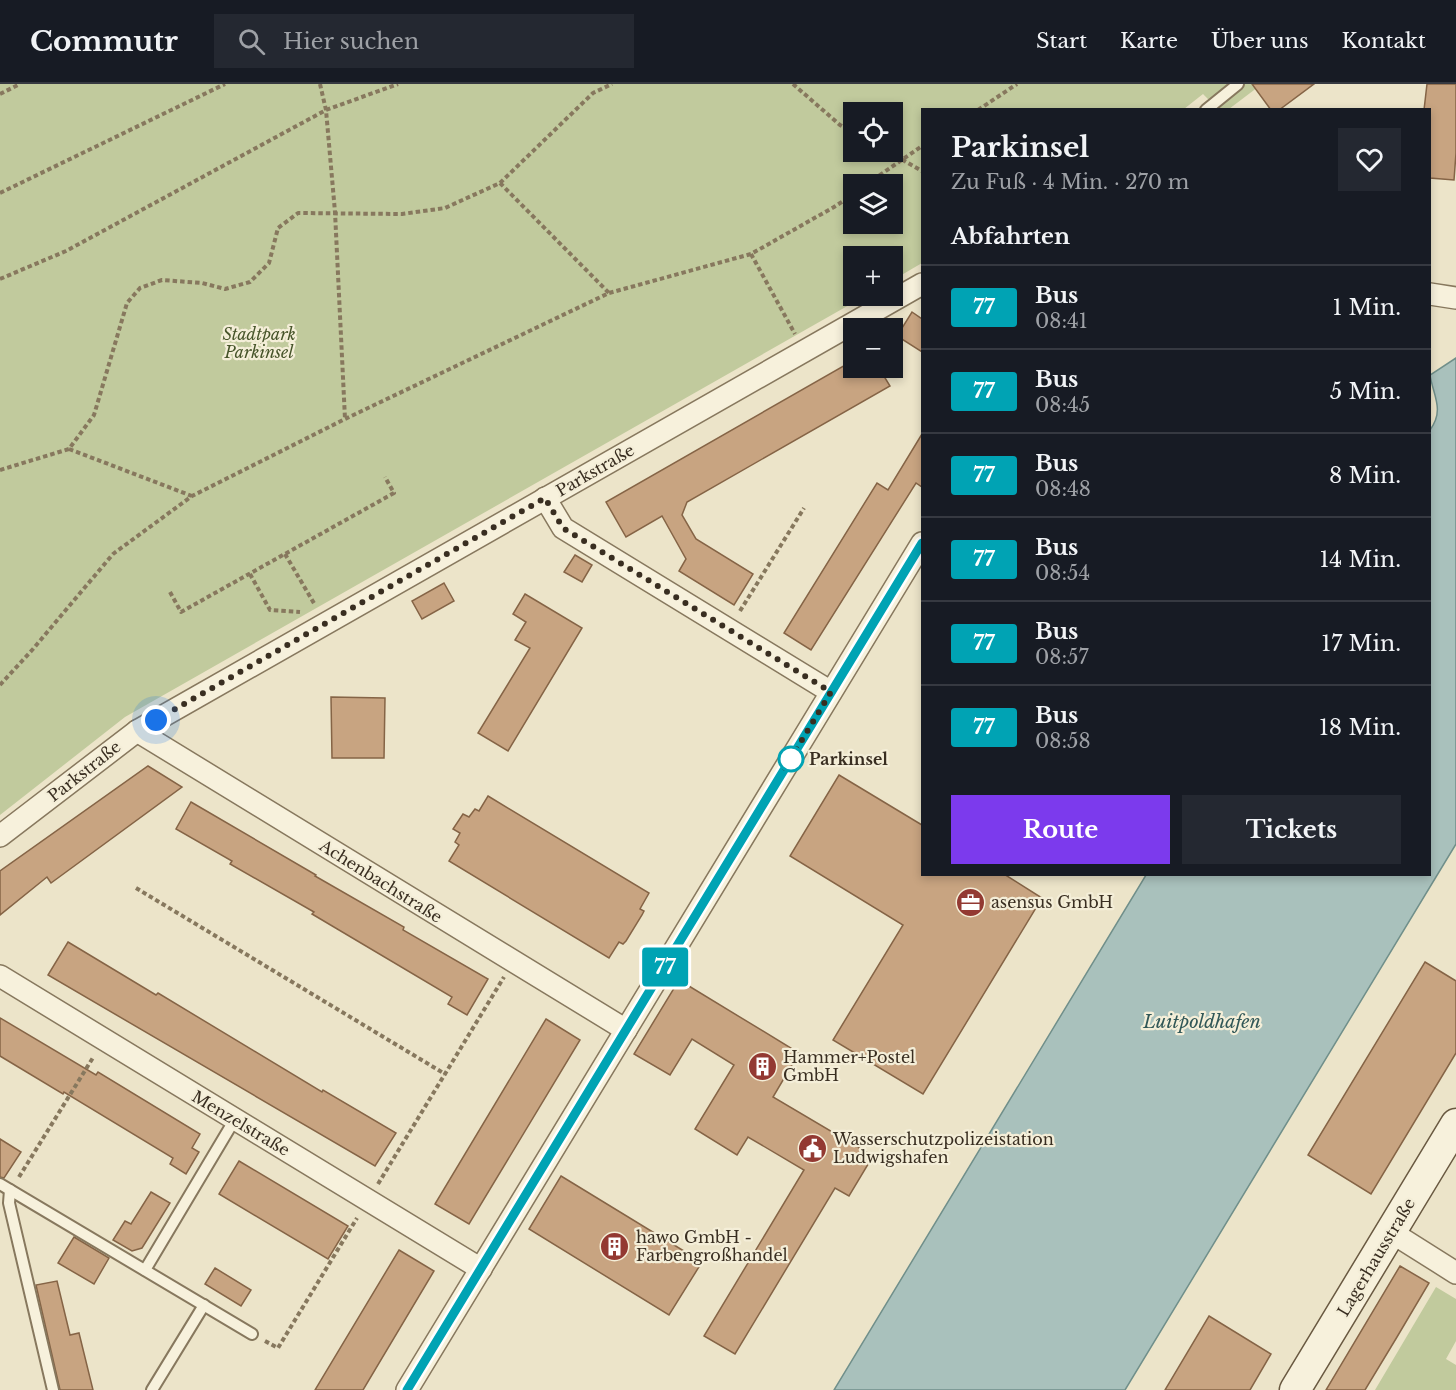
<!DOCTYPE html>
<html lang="de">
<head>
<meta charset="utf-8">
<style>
  body { margin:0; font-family:"Libre Baskerville",serif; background:#242831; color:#f1f3f6; height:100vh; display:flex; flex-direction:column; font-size:22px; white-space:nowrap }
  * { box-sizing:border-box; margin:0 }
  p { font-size:20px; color:#9ea1a6 }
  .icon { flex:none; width:33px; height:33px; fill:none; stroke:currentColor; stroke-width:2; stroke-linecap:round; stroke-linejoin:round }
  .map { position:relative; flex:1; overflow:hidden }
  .sheet { position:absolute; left:921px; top:24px; width:510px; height:768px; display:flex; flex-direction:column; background:#171b24; border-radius:0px; box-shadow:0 3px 9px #0003 }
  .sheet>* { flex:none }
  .badge { padding:0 12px; border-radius:4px; font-size:21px; line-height:39px }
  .tools { position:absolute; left:843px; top:18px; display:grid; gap:12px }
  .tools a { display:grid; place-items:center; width:60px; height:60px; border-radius:0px; background:#171b24; box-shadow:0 3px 9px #0003; font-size:30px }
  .you { position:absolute; width:30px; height:30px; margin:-15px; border:4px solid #fff; border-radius:50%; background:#1a73e8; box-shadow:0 0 0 9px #1a73e833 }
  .map>.badge { position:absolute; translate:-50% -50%; box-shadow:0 0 0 3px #fff }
  h2 { padding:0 30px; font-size:22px; line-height:54px }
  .round { display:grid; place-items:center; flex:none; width:63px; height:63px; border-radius:0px; background:#242831 }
  .head { display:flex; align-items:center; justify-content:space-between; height:102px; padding:0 30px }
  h1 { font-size:28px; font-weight:700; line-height:45px }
  .button { display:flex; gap:12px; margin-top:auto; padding:12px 30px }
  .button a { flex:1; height:69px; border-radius:0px; background:#7c3aed; color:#fff; font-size:24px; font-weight:700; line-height:69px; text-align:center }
  .button a+a { background:#242831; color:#f1f3f6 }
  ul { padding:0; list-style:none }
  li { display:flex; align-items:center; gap:18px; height:84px; padding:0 30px; border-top:2px solid #363941 }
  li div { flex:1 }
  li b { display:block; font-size:22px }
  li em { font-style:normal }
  li .badge { min-width:66px; font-weight:700; text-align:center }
  header { display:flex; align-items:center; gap:36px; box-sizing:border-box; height:84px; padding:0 30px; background:#171b24; border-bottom:2px solid #363941 }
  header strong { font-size:28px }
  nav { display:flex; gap:33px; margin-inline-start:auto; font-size:21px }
  .search { width:420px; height:54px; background:#242831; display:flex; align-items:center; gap:15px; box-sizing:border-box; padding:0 21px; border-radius:0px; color:#9ea1a6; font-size:22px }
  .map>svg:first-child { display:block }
</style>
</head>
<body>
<header>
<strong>Commutr</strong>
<div class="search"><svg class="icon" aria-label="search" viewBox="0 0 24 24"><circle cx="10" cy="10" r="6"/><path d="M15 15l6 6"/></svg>Hier suchen</div>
<nav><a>Start</a><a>Karte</a><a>Über uns</a><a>Kontakt</a></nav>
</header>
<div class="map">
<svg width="1456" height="1306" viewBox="0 0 1456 1306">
  <rect width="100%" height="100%" fill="#ece4c9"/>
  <g fill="#c1ca9d" fill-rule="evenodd">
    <path d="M 0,0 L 1262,0 L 1229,25 L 1218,25 L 1203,10 L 1184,25 L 922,26 L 922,179 L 893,196 L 892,172 L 854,172 L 854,212 L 865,212 L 125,633 L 0,731 ZM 854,28 L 892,28 L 892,68 L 854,68 ZM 854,100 L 892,100 L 892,140 L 854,140 Z"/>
    <path d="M 1436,1203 L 1456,1215 L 1456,1257 L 1446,1275 L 1456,1281 L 1456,1306 L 1375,1306 Z"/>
  </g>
  <path fill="#a9c1bc" stroke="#708f8a" stroke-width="1.5" d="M 1456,274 L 1456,760 L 1125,1306 L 834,1306 L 1146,791 L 1430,790 L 1430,346 C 1445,326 1433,311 1430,291 Z"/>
  <g fill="#c8a481" stroke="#856446" stroke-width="1.5">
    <path d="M 1252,0 L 1314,0 L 1279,26 L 1271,26 Z"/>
    <path d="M 1427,0 L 1456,0 L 1456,69 L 1454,96 L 1430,94 L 1430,26 L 1424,26 Z"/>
    <path d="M 912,228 L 922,235 L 922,268 L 897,252 Z"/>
    <path d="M 854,276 L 854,284 L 879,284 L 890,302 L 687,418 L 682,431 L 696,455 L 753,490 L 734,521 L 679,487 L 686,475 L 662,432 L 626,453 L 606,418 Z"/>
    <path d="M 922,350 L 922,403 L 916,399 L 811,566 L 784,549 L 877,399 L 888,406 Z"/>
    <path d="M 575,471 L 592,481 L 582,498 L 564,488 Z"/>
    <path d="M 444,499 L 454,517 L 422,535 L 412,517 Z"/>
    <path d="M 525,510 L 582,544 L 508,667 L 478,649 L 530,564 L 515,556 L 526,538 L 513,530 Z"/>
    <path d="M 331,613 L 385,614 L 384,674 L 332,674 Z"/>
    <path d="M 148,682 L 182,703 L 51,799 L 47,793 L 0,831 L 0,787 Z"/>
    <path d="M 839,691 L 922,741 L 922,790 L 1004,790 L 1042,814 L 923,1010 L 833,956 L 903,841 L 790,772 Z"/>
    <path d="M 488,712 L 649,809 L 640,825 L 644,827 L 642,831 L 626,857 L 623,860 L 619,858 L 609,874 L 449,777 L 459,761 L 455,758 L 460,749 L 453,745 L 463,730 L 469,733 L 475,725 L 479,727 Z"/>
    <path d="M 191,718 L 316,791 L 315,792 L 404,843 L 403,846 L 488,895 L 467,931 L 448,920 L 452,913 L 312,830 L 314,828 L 230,780 L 232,777 L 176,745 Z"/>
    <path d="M 68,858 L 156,911 L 158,909 L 322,1008 L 323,1006 L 396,1049 L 375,1082 L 48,891 Z"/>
    <path d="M 1425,878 L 1456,897 L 1456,969 L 1371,1110 L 1308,1071 Z"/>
    <path d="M 679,896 L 799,969 L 773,1013 L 873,1072 L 849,1112 L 835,1104 L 735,1270 L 704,1252 L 804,1086 L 748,1053 L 737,1071 L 695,1045 L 734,981 L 692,955 L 670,991 L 634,970 Z"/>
    <path d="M 0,934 L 96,991 L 98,988 L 200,1050 L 192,1064 L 199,1068 L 186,1090 L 170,1080 L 173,1074 L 64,1008 L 63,1010 L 0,972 Z"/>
    <path d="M 546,935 L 580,956 L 469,1140 L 435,1120 Z"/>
    <path d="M 0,1055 L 21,1068 L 4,1094 L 0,1093 Z"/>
    <path d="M 239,1077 L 348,1142 L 328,1175 L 219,1110 Z"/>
    <path d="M 561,1092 L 702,1178 L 669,1231 L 529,1145 Z"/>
    <path d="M 151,1108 L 170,1119 L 142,1164 L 132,1167 L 113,1156 L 125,1137 L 131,1140 Z"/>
    <path d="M 74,1153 L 109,1174 L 94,1200 L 58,1179 Z"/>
    <path d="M 399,1166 L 434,1187 L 363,1306 L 315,1306 Z"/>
    <path d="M 1400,1182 L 1429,1199 L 1397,1253 L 1365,1306 L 1326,1306 Z"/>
    <path d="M 215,1184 L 251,1206 L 241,1222 L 205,1200 Z"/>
    <path d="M 57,1197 L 70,1251 L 79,1249 L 93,1306 L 60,1306 L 36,1201 Z"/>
    <path d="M 1209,1232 L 1271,1270 L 1250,1306 L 1165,1306 Z"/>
  </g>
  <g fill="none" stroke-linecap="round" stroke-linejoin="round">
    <defs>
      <g id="lane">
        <path d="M 1206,26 L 1238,0"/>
        <path d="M 0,1100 L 252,1250"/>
        <path d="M 10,1106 L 9,1119 L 53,1306"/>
        <path d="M 145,1186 L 235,1035"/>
        <path d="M 152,1306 L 204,1221"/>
      </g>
      <g id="street">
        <path d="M 1430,210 L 1456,214"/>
        <path d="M 545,414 L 563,444 L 831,608"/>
        <path d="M 137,647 L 626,946"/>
        <path d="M 0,752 L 137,647 L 922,200"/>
        <path d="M 0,892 L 481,1185"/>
        <path d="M 1391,1148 L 1456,1189"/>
        <path d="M 407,1306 L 922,459"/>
      </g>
      <path id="secondary" d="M 1295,1306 L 1456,1040"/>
    </defs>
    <use href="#lane" stroke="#87785e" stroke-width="14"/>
    <use href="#street" stroke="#87785e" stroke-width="24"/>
    <use href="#secondary" stroke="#695941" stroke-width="33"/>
    <g stroke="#87785e" stroke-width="4" stroke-dasharray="4.5 3" stroke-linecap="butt">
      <path d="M 320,0 L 326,26 L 335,128 L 345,335"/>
      <path d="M 793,0 L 840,41 L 854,49"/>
      <path d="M 0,10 L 20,0"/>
      <path d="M 978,26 L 1017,0"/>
      <path d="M 889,68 L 922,87"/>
      <path d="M 500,99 L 609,209"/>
      <path d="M 867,100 L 922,62"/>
      <path d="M 0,109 L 225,0"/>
      <path d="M 751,170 L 795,250"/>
      <path d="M 0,195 L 66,167 L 326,26 L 398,0"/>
      <path d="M 69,365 L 192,412"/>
      <path d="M 0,386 L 69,365 L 94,331 L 127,219 L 140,204 L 162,196 L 202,199 L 225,205 L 250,198 L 269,179 L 278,144 L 298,129 L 402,130 L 445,124 L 500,99 L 593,9 L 612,0"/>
      <path d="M 285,470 L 315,521"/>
      <path d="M 250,490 L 270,526 L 300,528"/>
      <path d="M 170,508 L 181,528 L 394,409 L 385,393"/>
      <path d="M 740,527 L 804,424"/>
      <path d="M 0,601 L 33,565 L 113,470 L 192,412 L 345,335 L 609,209 L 751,170 L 834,123 L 854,110"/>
      <path d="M 136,804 L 445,990"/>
      <path d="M 19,1093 L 94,972"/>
      <path d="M 378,1100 L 504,893"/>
      <path d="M 265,1257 L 278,1264 L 357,1134"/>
    </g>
    <use href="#lane" stroke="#f7f1dc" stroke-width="10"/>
    <use href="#street" stroke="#f7f1dc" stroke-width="21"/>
    <use href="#secondary" stroke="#f7f1dc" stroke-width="30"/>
  </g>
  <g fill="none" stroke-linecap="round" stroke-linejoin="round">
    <defs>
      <path id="line" d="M 407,1306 L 922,459"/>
    </defs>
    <use href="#line" stroke="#fff" stroke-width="14"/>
    <use href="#line" stroke="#00a3b4" stroke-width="9"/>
    <path stroke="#392e21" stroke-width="6" stroke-dasharray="0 10.8" d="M 156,636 L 545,414 L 563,444 L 831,608 L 785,684 L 791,675"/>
  </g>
  <defs>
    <symbol id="office-disc" viewBox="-11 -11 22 22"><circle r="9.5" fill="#933932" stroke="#f4eed8"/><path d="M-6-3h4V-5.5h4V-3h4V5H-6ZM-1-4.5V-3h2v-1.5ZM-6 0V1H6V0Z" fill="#fff"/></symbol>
    <symbol id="building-disc" viewBox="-11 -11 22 22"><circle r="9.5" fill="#933932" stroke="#f4eed8"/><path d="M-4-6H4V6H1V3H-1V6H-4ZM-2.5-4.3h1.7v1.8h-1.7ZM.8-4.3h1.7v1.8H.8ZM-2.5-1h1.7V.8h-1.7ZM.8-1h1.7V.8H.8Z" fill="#fff"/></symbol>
    <symbol id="civic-disc" viewBox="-11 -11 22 22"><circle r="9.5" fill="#933932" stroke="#f4eed8"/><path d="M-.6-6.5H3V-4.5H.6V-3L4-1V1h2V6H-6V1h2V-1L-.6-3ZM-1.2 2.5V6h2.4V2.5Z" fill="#fff"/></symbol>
  </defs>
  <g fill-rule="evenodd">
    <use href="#office-disc" x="954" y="802" width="33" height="33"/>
    <use href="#building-disc" x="746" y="966" width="33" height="33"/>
    <use href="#civic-disc" x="796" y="1048" width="33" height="33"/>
    <use href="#building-disc" x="598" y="1146" width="33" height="33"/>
  </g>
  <circle fill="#fff" stroke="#00a3b4" stroke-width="3" cx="791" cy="675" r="12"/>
  <g text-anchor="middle" stroke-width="4.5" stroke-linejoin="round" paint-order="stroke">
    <g font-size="16" font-style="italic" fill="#465429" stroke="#f4eed8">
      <text x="259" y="256">Stadtpark<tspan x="259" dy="18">Parkinsel</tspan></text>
    </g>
    <g font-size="16" fill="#392e21" stroke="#f4eed8">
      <text transform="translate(595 386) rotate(-30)" y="6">Parkstraße</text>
      <text transform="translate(84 687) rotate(-38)" y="6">Parkstraße</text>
      <text transform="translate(381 797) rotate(32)" y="6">Achenbachstraße</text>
      <text transform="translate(241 1039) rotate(31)" y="6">Menzelstraße</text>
      <text transform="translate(1376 1173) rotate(-59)" y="6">Lagerhausstraße</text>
    </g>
    <g font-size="16" font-weight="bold" fill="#392e21" stroke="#f4eed8" text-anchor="start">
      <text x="809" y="681">Parkinsel</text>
    </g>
    <g font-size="16" fill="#392e21" stroke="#f4eed8" text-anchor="start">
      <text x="991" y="824">asensus GmbH</text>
      <text x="783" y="979">Hammer+Postel<tspan x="783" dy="18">GmbH</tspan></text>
      <text x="833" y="1061">Wasserschutzpolizeistation<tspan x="833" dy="18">Ludwigshafen</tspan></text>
      <text x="636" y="1159">hawo GmbH -<tspan x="636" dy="18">Farbengroßhandel</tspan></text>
    </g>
    <g font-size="18" font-style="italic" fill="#315757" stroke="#f4eed8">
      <text x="1202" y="944">Luitpoldhafen</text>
    </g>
  </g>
</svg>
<div class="tools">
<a><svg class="icon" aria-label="locate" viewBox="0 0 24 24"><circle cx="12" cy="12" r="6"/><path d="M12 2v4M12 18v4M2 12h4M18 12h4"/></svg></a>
<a><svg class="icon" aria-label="layers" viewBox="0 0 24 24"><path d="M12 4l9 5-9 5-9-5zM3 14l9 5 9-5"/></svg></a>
<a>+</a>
<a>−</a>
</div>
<div class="you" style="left:156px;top:636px"></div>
<b class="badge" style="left:665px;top:883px;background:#00a3b4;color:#fff">77</b>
<section class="sheet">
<div class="head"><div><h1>Parkinsel</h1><p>Zu Fuß · 4 Min. · 270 m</p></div><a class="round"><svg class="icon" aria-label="heart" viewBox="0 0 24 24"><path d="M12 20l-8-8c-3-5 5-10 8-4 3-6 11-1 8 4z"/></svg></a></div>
<h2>Abfahrten</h2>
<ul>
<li><span class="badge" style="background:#00a3b4;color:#fff">77</span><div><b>Bus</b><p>08:41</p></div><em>1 Min.</em></li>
<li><span class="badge" style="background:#00a3b4;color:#fff">77</span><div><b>Bus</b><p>08:45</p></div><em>5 Min.</em></li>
<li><span class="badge" style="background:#00a3b4;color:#fff">77</span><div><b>Bus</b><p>08:48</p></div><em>8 Min.</em></li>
<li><span class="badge" style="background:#00a3b4;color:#fff">77</span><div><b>Bus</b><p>08:54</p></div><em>14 Min.</em></li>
<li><span class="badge" style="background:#00a3b4;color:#fff">77</span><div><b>Bus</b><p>08:57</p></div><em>17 Min.</em></li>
<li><span class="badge" style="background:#00a3b4;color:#fff">77</span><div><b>Bus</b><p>08:58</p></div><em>18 Min.</em></li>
</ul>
<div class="button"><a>Route</a><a>Tickets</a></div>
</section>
</div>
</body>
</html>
